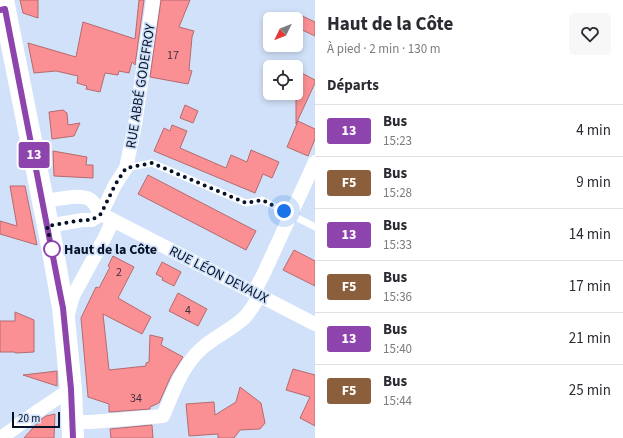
<!DOCTYPE html>
<html lang="fr">
<head>
<meta charset="utf-8">
<style>
  body { margin:0; font-family:"Source Sans 3",sans-serif; background:#f7f7f7; color:#2b2b33; height:100vh; display:flex; flex-direction:column; font-size:15px; white-space:nowrap }
  * { box-sizing:border-box; margin:0 }
  p { font-size:13px; color:#7c7c81 }
  .icon { flex:none; width:22px; height:22px; fill:none; stroke:currentColor; stroke-width:2; stroke-linecap:round; stroke-linejoin:round }
  .map { position:relative; flex:1; overflow:hidden }
  .side { display:flex; flex-direction:column; background:#fff; width:308px }
  .side>* { flex:none }
  .badge { padding:0 8px; border-radius:3px; font-size:14px; line-height:26px }
  .needle { width:26px; rotate:227deg }
  .tools { position:absolute; left:263px; top:12px; display:grid; gap:8px }
  .tools a { display:grid; place-items:center; width:40px; height:40px; border-radius:6px; background:#fff; box-shadow:0 2px 6px #0003; font-size:20px }
  .scale { position:absolute; left:12px; bottom:10px; width:48px; box-sizing:border-box; padding-left:4px; border:2px solid #051227; border-top:0; font-size:11px; line-height:14px; white-space:nowrap; color:#051227; -webkit-text-stroke:3px #d0e1f9; paint-order:stroke }
  .you { position:absolute; width:20px; height:20px; margin:-10px; border:3px solid #fff; border-radius:50%; background:#1a73e8; box-shadow:0 0 0 6px #1a73e833 }
  .map>.badge { position:absolute; translate:-50% -50%; box-shadow:0 0 0 2px #fff }
  h2 { padding:0 12px; font-size:15px; line-height:36px }
  .round { display:grid; place-items:center; flex:none; width:42px; height:42px; border-radius:6px; background:#f7f7f7 }
  .headline { display:flex; align-items:center; justify-content:space-between; height:68px; padding:0 12px }
  h1 { font-size:19px; font-weight:700; line-height:30px }
  ul { padding:0; list-style:none }
  li { display:flex; align-items:center; gap:12px; height:52px; padding:0 12px; border-top:1px solid #e1e1e2 }
  li div { flex:1 }
  li b { display:block; font-size:15px }
  li em { font-style:normal }
  li .badge { min-width:44px; font-weight:700; text-align:center }
  main { display:flex; flex:1; min-height:0 }
  .map>svg:first-child { display:block }
</style>
</head>
<body>
<main>
<div class="map">
<svg width="315" height="438" viewBox="0 0 315 438">
  <rect width="100%" height="100%" fill="#d0e1f9"/>
  <g fill="#fa8f94" stroke="#b56b6e">
    <path d="M 20,0 L 38,0 L 38,18 L 23,13 Z"/>
    <path d="M 139,0 L 144,0 L 135,65 L 132,62 L 129,73 L 119,71 L 118,75 L 105,73 L 100,92 L 86,89 L 87,86 L 77,83 L 78,76 L 56,71 L 34,73 L 28,43 L 76,57 L 83,22 L 135,39 Z"/>
    <path d="M 161,0 L 190,0 L 179,27 L 194,31 L 192,37 L 189,70 L 192,71 L 188,84 L 150,77 Z"/>
    <path d="M 296,13 L 315,22 L 315,36 L 296,27 Z"/>
    <path d="M 296,70 L 315,80 L 315,83 L 296,124 Z"/>
    <path d="M 185,105 L 198,111 L 193,123 L 180,118 Z"/>
    <path d="M 63,110 L 67,113 L 68,125 L 80,123 L 74,136 L 52,139 L 49,112 Z"/>
    <path d="M 298,121 L 315,129 L 315,139 L 308,156 L 287,147 Z"/>
    <path d="M 172,125 L 187,131 L 180,148 L 226,168 L 231,155 L 247,162 L 251,150 L 279,162 L 272,178 L 263,174 L 255,193 L 154,151 L 164,128 L 170,131 Z"/>
    <path d="M 53,151 L 87,157 L 86,165 L 93,165 L 93,178 L 54,176 Z"/>
    <path d="M 148,175 L 256,231 L 246,250 L 138,194 Z"/>
    <path d="M 10,186 L 25,186 L 37,245 L 0,234 L 0,221 L 17,226 Z"/>
    <path d="M 294,250 L 315,261 L 315,286 L 283,270 Z"/>
    <path d="M 113,256 L 134,267 L 118,298 L 151,317 L 142,334 L 103,314 L 109,370 L 146,366 L 146,363 L 149,362 L 150,335 L 163,338 L 161,345 L 183,357 L 171,376 L 159,403 L 150,407 L 150,409 L 109,412 L 109,404 L 88,397 L 81,318 L 96,287 L 99,288 L 110,267 L 108,266 Z"/>
    <path d="M 162,262 L 181,272 L 174,286 L 162,280 L 163,278 L 156,274 Z"/>
    <path d="M 178,293 L 207,309 L 198,326 L 169,311 Z"/>
    <path d="M 15,312 L 34,320 L 34,352 L 16,353 L 14,352 L 0,352 L 0,321 L 15,321 Z"/>
    <path d="M 293,369 L 315,375 L 315,426 L 300,418 L 310,397 L 286,390 Z"/>
    <path d="M 57,371 L 57,386 L 23,375 Z"/>
    <path d="M 240,387 L 261,403 L 265,423 L 260,429 L 240,430 L 234,438 L 218,438 L 218,434 L 189,436 L 186,404 L 214,402 L 215,415 L 236,402 Z"/>
    <path d="M 55,414 L 54,438 L 24,438 L 40,420 L 46,416 Z"/>
    <path d="M 152,425 L 153,438 L 111,438 L 110,429 Z"/>
  </g>
  <g fill="none" stroke-linecap="round" stroke-linejoin="round">
    <path stroke="#fff" stroke-width="7" d="M 126,168 L 152,163 L 246,203 L 262,200 L 315,227"/>
    <g stroke="#fff" stroke-width="14">
      <path d="M 42,202 C 54,200 83,192 92,201 C 96,205 98,210 101,214 L 315,324"/>
      <path d="M 101,214 L 115,185 L 126,168 L 135,125 L 153,0"/>
      <path d="M 47,226 L 83,220 L 92,220 L 101,214"/>
      <path d="M 254,292 L 263,275 L 315,162"/>
      <path d="M 67,317 L 73,296 L 104,239 L 113,220"/>
      <path d="M 72,422 L 91,422 L 163,416 C 173,393 182,366 201,349 C 214,337 231,330 244,318 C 251,311 255,303 260,295"/>
      <path d="M 1,438 L 38,411 L 71,389"/>
    </g>
    <path stroke="#fff" stroke-width="22" d="M 3,0 L 52,246 L 63,308 L 71,389 L 73,438"/>
  </g>
  <g fill="none" stroke-linecap="round" stroke-linejoin="round">
    <defs>
      <path id="line" d="M 0,10 L 5,9 L 60,293 L 63,308 L 71,389 L 73,438"/>
    </defs>
    <use href="#line" stroke="#fff" stroke-width="9"/>
    <use href="#line" stroke="#8e44ad" stroke-width="6"/>
    <path stroke="#051227" stroke-width="4" stroke-dasharray="0 7.2" d="M 52,249 L 47,226 L 83,220 L 92,220 L 101,214 L 115,185 L 126,168 L 152,163 L 246,203 L 262,200 L 284,211"/>
  </g>
  <circle fill="#fff" stroke="#8e44ad" stroke-width="2" cx="52" cy="249" r="8"/>
  <g text-anchor="middle" stroke-width="3.5" stroke-linejoin="round" paint-order="stroke">
    <g font-size="12" fill="#423142">
      <text x="173" y="59">17</text>
      <text x="119" y="276">2</text>
      <text x="188" y="314">4</text>
      <text x="136" y="402">34</text>
    </g>
    <g font-size="14" fill="#051227" stroke="#d0e1f9">
      <text transform="translate(140 86) rotate(-81)" y="5">RUE ABBÉ GODEFROY</text>
      <text transform="translate(219 274) rotate(27)" y="5">RUE LÉON DEVAUX</text>
    </g>
    <g font-size="14" font-weight="bold" fill="#051227" stroke="#d0e1f9" text-anchor="start">
      <text x="64" y="254">Haut de la Côte</text>
    </g>
  </g>
</svg>
<div class="tools">
<a><svg class="needle" viewBox="-14 -14 28 28"><path d="M0-13l5 13h-10z" fill="#e53935"/><path d="M0 13l5-13h-10z" fill="#7c7c81"/></svg></a>
<a><svg class="icon" aria-label="locate" viewBox="0 0 24 24"><circle cx="12" cy="12" r="6"/><path d="M12 2v4M12 18v4M2 12h4M18 12h4"/></svg></a>
</div>
<div class="scale">20 m</div>
<div class="you" style="left:284px;top:211px"></div>
<b class="badge" style="left:34px;top:155px;background:#8e44ad;color:#fff">13</b>
</div>
<section class="side">
<div class="headline"><div><h1>Haut de la Côte</h1><p>À pied · 2 min · 130 m</p></div><a class="round"><svg class="icon" aria-label="heart" viewBox="0 0 24 24"><path d="M12 20l-8-8c-3-5 5-10 8-4 3-6 11-1 8 4z"/></svg></a></div>
<h2>Départs</h2>
<ul>
<li><span class="badge" style="background:#8e44ad;color:#fff">13</span><div><b>Bus</b><p>15:23</p></div><em>4 min</em></li>
<li><span class="badge" style="background:#8b5e3c;color:#fff">F5</span><div><b>Bus</b><p>15:28</p></div><em>9 min</em></li>
<li><span class="badge" style="background:#8e44ad;color:#fff">13</span><div><b>Bus</b><p>15:33</p></div><em>14 min</em></li>
<li><span class="badge" style="background:#8b5e3c;color:#fff">F5</span><div><b>Bus</b><p>15:36</p></div><em>17 min</em></li>
<li><span class="badge" style="background:#8e44ad;color:#fff">13</span><div><b>Bus</b><p>15:40</p></div><em>21 min</em></li>
<li><span class="badge" style="background:#8b5e3c;color:#fff">F5</span><div><b>Bus</b><p>15:44</p></div><em>25 min</em></li>
</ul>
</section>
</main>
</body>
</html>
